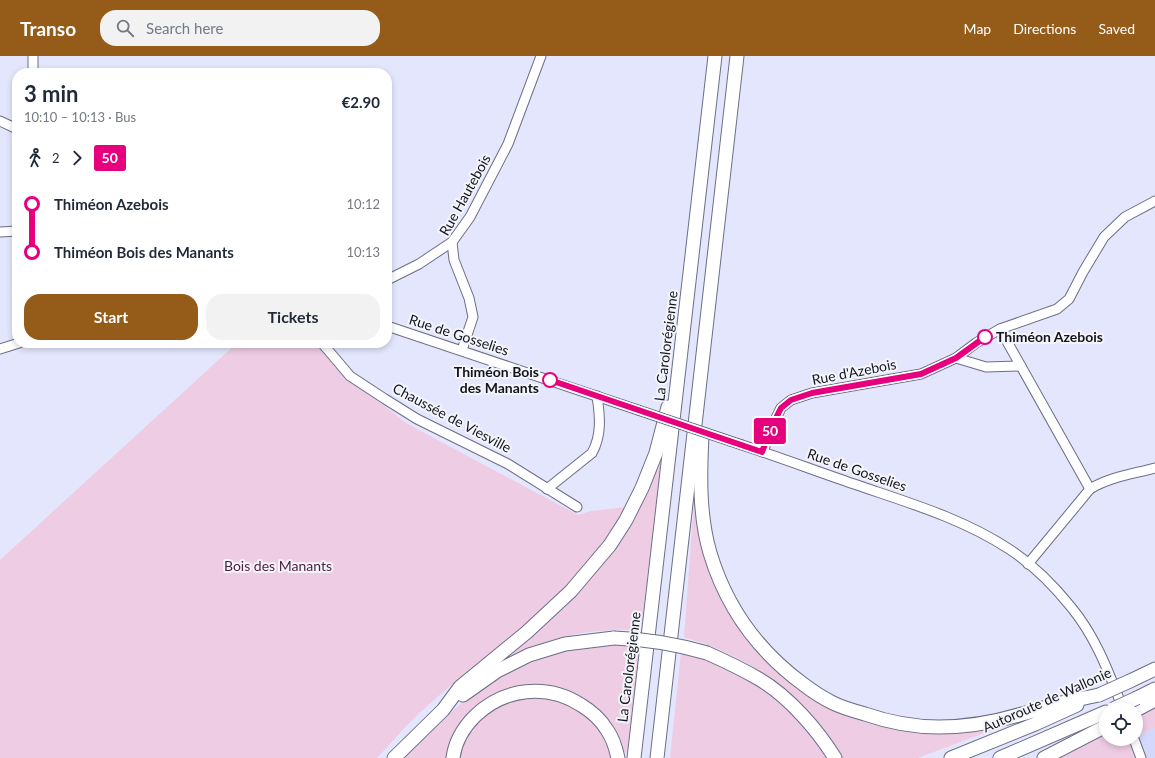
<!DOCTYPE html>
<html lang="en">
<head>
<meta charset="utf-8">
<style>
  body { margin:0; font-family:Lato,sans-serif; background:#f2f2f3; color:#1f2937; height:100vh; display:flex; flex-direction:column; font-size:15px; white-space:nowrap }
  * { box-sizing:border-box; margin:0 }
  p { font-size:13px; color:#747a83 }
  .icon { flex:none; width:22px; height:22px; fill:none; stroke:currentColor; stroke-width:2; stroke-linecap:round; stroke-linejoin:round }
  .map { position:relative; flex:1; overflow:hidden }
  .drawer { position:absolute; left:12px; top:12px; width:380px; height:280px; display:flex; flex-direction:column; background:#fff; border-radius:16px; box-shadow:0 2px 6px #0003 }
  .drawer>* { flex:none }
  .badge { padding:0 8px; border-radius:3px; font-size:14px; line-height:26px }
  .tools { position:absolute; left:1099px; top:646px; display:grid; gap:8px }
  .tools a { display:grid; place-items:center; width:44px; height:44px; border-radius:50%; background:#fff; box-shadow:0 2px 6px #0003; font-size:20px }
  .map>.badge { position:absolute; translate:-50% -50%; box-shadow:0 0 0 2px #fff }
  .legs { display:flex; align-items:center; gap:6px; height:44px; padding:0 12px; font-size:13px }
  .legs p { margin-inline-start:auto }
  .headline { display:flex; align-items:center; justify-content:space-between; height:68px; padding:0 12px }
  h1 { font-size:22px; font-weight:700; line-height:30px }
  .button { display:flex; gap:8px; margin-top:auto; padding:8px 12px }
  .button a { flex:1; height:46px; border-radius:16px; background:#955b19; color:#fff; font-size:16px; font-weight:700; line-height:46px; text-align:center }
  .button a+a { background:#f2f2f3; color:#1f2937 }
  ul { padding:0 12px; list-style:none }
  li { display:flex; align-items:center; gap:14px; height:48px; font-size:15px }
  li i { display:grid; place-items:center; width:6px; height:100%; margin:0 5px; background:currentColor }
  li i::after { content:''; width:10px; height:10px; margin:-5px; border:3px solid; border-radius:50%; background:#fff }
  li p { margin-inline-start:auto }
  li:first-child i { background:linear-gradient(#0000 50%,currentColor 0) }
  li:last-child i { background:linear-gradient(currentColor 50%,#0000 0) }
  header { display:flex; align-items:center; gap:24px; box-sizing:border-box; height:56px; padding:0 20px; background:#955b19; color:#fff }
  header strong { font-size:19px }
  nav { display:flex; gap:22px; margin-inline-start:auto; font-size:14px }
  .search { width:280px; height:36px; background:#f2f2f3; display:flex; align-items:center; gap:10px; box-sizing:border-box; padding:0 14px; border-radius:16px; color:#747a83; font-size:15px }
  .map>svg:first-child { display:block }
</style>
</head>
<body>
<header>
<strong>Transo</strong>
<div class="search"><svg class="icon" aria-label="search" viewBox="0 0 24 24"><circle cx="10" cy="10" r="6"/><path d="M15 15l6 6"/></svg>Search here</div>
<nav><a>Map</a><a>Directions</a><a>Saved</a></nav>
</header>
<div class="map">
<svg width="1155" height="702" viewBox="0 0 1155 702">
  <rect width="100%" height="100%" fill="#e4e6fd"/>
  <path fill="#d4d8fb" d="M 1155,672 L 1155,702 L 1142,702 L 1136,680 Z"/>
  <g fill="#eecce3">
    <path d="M 237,287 L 318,287 L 345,319 L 406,367 L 578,459 L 591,455 L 627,451 C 580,536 496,588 425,652 C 408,667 393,685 377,702 L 0,702 L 0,504 Z"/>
    <path d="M 667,370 L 664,397 L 659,423 L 641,574 C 586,572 551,581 501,603 L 592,517 Z"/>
    <path d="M 694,446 L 698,446 L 714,520 L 789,622 L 892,670 L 1021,663 L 918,702 L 843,702 C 803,638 756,603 684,581 Z"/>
    <path d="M 590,589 L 640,590 L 627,697 L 624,696 L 615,675 L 604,658 L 591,648 L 574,637 L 561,631 L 546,629 L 527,628 L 506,634 L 484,645 L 452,685 L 446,702 L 403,702 C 443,663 478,626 531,604 C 550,597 570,593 590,589 Z"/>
    <path d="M 681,597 L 704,604 L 718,607 L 759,629 L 781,646 L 805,670 L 828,702 L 670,702 Z"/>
    <path d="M 521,641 L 547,641 L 576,650 L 595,667 L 603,676 L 613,702 L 458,702 C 461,695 462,687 466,681 C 478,657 498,650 521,641 Z"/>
    <path d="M 1155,651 L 1155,672 L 1136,680 L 1136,663 L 1144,659 L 1145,656 Z"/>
    <path d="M 1106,676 L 1106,683 L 1134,683 L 1139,702 L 1051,702 Z"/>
  </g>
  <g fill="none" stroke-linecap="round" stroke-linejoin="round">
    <defs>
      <g id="minor">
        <path d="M 33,0 L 33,17"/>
        <path d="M 0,65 L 17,73"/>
        <path d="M 0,176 L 17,175"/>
        <path d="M 452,186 L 454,204 L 469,242 L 473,261 L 462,294"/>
        <path d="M 387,224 L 419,208 L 452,186 L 470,161 L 508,88 L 541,0"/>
        <path d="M 387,270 L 638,354"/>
        <path d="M 1000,273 L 1090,433"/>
        <path d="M 322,287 L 350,320 L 385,343 L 417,363 L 508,408 L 577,451"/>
        <path d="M 0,293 L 19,287"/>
        <path d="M 956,302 L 986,311 L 1021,310"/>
        <path d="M 742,389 C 779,401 816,415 854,428 C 906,446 962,462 1009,493 C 1032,508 1054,530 1071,551 C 1096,581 1109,617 1123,653"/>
        <path d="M 763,396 L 771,372 L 781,352 L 791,344 L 812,337 L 921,318 L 956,302 L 976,287 L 1000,273 L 1057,253 L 1069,243 L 1083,216 L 1104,181 L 1125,161 L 1155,145"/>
        <path d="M 547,433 L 592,397 C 602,379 600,360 597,340"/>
        <path d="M 1028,508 L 1090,433 C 1109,421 1133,418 1155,412"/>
        <path d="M 1134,683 L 1141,702"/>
      </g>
      <g id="highway">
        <path d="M 702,380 C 700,419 699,459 710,497 C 726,550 758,595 803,628 C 812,635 823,642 833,647 C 843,652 854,655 865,658 C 888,666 914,671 939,671 C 967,671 995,666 1022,658 C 1034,655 1045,651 1057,648 C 1071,644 1085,642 1099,639"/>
        <path d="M 707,597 C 725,605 742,613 759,623 C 788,640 817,673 835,702"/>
        <path d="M 1130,625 L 1155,613"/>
        <path d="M 463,639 L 497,615 L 529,599 L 565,588 L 614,582"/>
        <path d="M 1137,642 L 1155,633"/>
        <path d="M 1136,654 L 1155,644"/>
        <path d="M 394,702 L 443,654 L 460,631 L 527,576 L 571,535 L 610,489 L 626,464 L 642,432 L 656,397 L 668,351"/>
        <path d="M 453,702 C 455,686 464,671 475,660 C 504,632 547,627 581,649 C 591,655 601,664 607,674 C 613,682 616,693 618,702"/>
        <path d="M 634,702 L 715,0"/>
        <path d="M 657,702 L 737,0"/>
        <path d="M 951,702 L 1035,668 L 1077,649"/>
        <path d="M 1000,702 L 1106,656"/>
        <path d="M 1044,702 L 1106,670"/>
      </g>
    </defs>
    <use href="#minor" stroke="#6b6e86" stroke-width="11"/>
    <use href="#highway" stroke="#6b6e86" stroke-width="15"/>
    <use href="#minor" stroke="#fff" stroke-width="9"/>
    <use href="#highway" stroke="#fff" stroke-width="13"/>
    <defs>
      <path id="minor-bridge" d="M 638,354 L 742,389"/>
      <g id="highway-bridge">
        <path d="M 614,582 C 646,583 676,588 707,597"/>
        <path d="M 1099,639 L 1130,625"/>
        <path d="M 1113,653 L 1137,642"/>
      </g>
    </defs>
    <use href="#minor-bridge" stroke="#6b6e86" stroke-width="11" stroke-linecap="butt"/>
    <use href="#highway-bridge" stroke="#6b6e86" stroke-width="15" stroke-linecap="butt"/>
    <use href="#minor-bridge" stroke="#fff" stroke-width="9"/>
    <use href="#highway-bridge" stroke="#fff" stroke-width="13"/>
  </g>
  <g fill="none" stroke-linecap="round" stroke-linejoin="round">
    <defs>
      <path id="line-1" d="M 550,324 L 762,396 L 771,372 L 781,352 L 791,344 L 812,337 L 921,318 L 956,302 L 985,281"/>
    </defs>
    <use href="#line-1" stroke="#fff" stroke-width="9"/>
    <use href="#line-1" stroke="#e6007e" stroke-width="6"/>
  </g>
  <g fill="#fff" stroke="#e6007e" stroke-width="2">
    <circle cx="985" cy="281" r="7"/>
    <circle cx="550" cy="324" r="7"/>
  </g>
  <g text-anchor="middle" stroke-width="4" stroke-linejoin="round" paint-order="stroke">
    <g font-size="14" fill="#13141d" stroke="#f4f5fb">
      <text transform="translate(465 139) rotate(-61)" y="5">Rue Hautebois</text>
      <text transform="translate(459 279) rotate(18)" y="5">Rue de Gosselies</text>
      <text transform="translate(666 290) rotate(-83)" y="5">La Carolorégienne</text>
      <text transform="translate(854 316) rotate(-11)" y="5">Rue d'Azebois</text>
      <text transform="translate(452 362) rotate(28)" y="5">Chaussée de Viesville</text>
      <text transform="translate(857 414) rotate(19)" y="5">Rue de Gosselies</text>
      <text transform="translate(629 611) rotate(-83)" y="5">La Carolorégienne</text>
      <text transform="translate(1047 644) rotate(-24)" y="5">Autoroute de Wallonie</text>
    </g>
    <g font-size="14" font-weight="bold" fill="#13141d" stroke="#f4f5fb" text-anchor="start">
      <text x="996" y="286">Thiméon Azebois</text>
      <text x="539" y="321" text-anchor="end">Thiméon Bois<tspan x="539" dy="16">des Manants</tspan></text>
    </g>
    <g font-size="14" fill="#4f1c43" stroke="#f4f5fb">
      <text x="278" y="515">Bois des Manants</text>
    </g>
  </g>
</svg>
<div class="tools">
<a><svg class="icon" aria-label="locate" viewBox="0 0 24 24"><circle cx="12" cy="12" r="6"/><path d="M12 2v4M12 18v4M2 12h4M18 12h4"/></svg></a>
</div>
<b class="badge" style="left:770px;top:375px;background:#e6007e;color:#fff">50</b>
<section class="drawer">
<div class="headline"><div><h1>3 min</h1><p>10:10 – 10:13 · Bus</p></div><b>€2.90</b></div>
<div class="legs"><svg class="icon" aria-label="walk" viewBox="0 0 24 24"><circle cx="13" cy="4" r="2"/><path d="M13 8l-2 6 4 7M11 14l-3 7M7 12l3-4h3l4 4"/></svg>2<svg class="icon" aria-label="forward" viewBox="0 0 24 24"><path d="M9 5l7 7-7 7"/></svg><b class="badge" style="background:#e6007e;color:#fff">50</b></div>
<ul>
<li><i style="color:#e6007e"></i><b>Thiméon Azebois</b><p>10:12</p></li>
<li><i style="color:#e6007e"></i><b>Thiméon Bois des Manants</b><p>10:13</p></li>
</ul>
<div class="button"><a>Start</a><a>Tickets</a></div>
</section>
</div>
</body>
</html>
